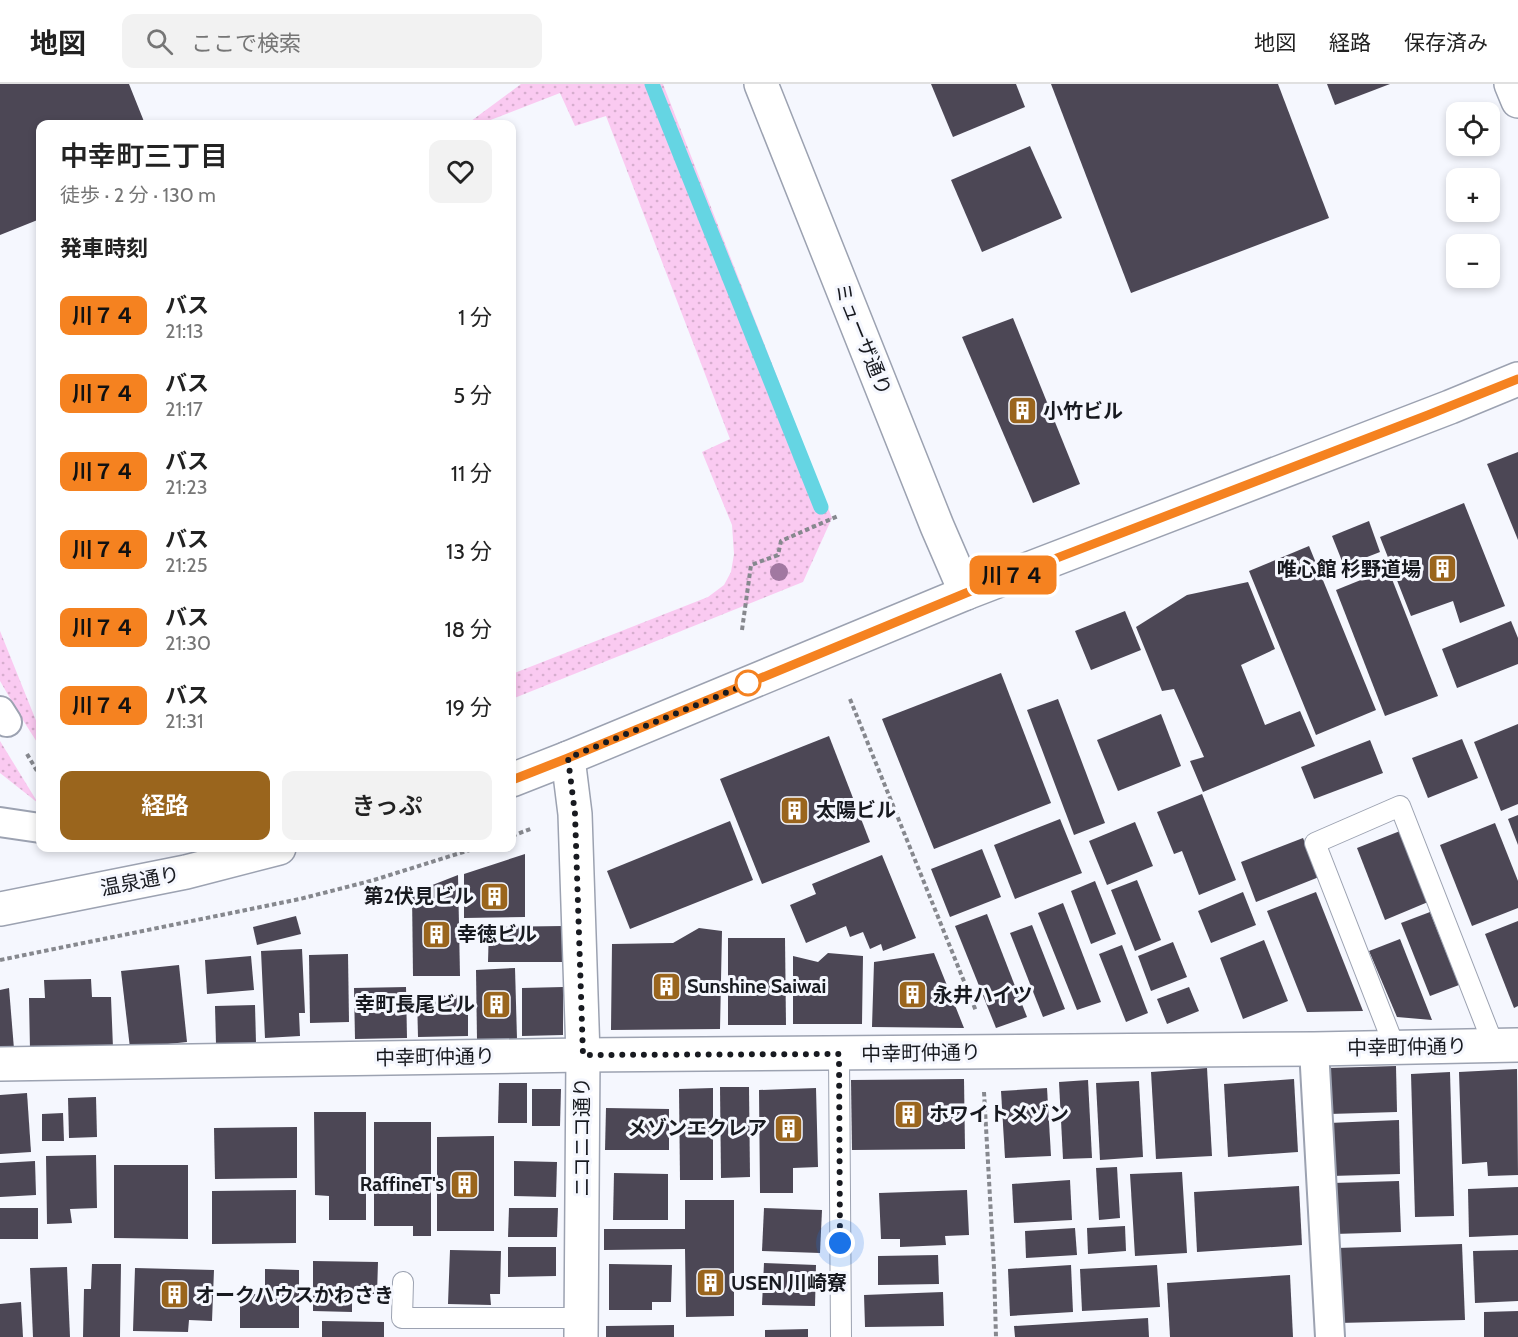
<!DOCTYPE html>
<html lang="ja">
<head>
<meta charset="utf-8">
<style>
  body { margin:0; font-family:Cabin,"Noto Sans JP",sans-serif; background:#f2f2f2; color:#222; height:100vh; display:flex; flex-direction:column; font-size:22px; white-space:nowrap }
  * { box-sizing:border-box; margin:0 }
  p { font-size:20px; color:#767676 }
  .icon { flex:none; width:33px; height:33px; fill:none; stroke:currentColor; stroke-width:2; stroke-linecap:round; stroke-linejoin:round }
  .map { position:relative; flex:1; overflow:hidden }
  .details { position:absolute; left:36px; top:36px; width:480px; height:732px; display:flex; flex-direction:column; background:#fff; border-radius:12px; box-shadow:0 3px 9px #0003 }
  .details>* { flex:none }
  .badge { padding:0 12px; border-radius:9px; font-size:21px; line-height:39px }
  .tools { position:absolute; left:1446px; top:18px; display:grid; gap:12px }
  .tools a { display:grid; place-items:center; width:54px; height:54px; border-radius:12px; background:#fff; box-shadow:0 3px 9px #0003; font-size:30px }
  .you { position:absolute; width:30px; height:30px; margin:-15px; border:4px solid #fff; border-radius:50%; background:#1a73e8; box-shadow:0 0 0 9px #1a73e833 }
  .map>.badge { position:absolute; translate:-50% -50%; box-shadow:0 0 0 3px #fff }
  h2 { padding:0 24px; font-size:22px; line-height:54px }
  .round { display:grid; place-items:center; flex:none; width:63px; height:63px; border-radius:12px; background:#f2f2f2 }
  .headline { display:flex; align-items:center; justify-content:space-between; height:102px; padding:0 24px }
  h1 { font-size:28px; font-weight:600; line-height:45px }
  .primary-button { display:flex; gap:12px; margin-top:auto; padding:12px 24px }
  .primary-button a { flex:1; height:69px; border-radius:12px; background:#9a651d; color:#fff; font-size:24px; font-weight:600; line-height:69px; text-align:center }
  .primary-button a+a { background:#f2f2f2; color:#222 }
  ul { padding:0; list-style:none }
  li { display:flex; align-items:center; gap:18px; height:78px; padding:0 24px }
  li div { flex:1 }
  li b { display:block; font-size:22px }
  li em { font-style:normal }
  li .badge { min-width:66px; font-weight:700; text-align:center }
  header { display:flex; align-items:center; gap:36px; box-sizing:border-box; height:84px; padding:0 30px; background:#fff; border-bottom:2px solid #e0e0e0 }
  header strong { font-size:28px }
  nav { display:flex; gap:33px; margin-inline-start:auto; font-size:21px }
  .search { width:420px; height:54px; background:#f2f2f2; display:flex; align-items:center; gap:15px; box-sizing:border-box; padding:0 21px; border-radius:12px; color:#767676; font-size:22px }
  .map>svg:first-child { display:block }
</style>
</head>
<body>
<header>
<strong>地図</strong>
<div class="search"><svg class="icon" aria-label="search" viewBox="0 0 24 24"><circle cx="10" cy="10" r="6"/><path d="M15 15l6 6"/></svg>ここで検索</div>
<nav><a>地図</a><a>経路</a><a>保存済み</a></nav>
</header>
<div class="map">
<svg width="1518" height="1253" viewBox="0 0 1518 1253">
  <defs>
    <pattern id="green-dots" width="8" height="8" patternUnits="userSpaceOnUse" patternTransform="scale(1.5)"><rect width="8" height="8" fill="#facaf1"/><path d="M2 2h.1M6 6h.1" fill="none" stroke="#d6adce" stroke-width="1.8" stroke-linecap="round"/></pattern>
  </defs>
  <rect width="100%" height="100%" fill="#f5f7fe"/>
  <g fill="url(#green-dots)">
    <path d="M 521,0 L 663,0 L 832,434 L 803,498 L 512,615 L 512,590 L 708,513 L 724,501 L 731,488 L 734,470 L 732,441 L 702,368 L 730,355 L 606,32 L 575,42 L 560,9 L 480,40 L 467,40 Z"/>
    <path d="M 0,547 L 37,639 L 40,638 L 40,663 L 21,633 L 0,597 Z"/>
    <path d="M 0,657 L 38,719 L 0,689 Z"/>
  </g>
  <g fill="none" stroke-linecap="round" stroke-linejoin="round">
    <path stroke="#65d5e3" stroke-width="15" d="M 652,0 L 821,423"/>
  </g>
  <g fill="#4c4755">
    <path d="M 0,0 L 129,0 L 145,40 L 40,40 L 40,135 L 0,151 Z"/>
    <path d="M 931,0 L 1016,0 L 1025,23 L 953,53 Z"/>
    <path d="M 1051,0 L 1278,0 L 1329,134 L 1131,209 Z"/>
    <path d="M 1327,0 L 1390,0 L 1335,21 Z"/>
    <path d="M 1030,62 L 1062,134 L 982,168 L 951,96 Z"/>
    <path d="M 1013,234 L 1080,400 L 1033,419 L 962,253 Z"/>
    <path d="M 1518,368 L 1518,456 L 1487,380 Z"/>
    <path d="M 1464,419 L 1505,522 L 1460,539 L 1453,517 L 1411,532 L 1380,453 Z"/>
    <path d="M 1369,437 L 1380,468 L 1344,482 L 1332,452 Z"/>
    <path d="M 1309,462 L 1376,626 L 1316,651 L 1249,487 Z"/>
    <path d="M 1388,485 L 1438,612 L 1385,632 L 1336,506 Z"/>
    <path d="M 1248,498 L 1275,565 L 1241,581 L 1265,641 L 1300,627 L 1315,662 L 1203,708 L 1190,677 L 1204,673 L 1174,605 L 1162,607 L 1136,543 L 1187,511 Z"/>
    <path d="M 1125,527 L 1141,566 L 1091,586 L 1075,547 Z"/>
    <path d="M 1511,537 L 1518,554 L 1518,580 L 1457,604 L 1442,565 Z"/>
    <path d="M 1001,589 L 1051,719 L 934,765 L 882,635 Z"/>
    <path d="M 1058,615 L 1105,739 L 1074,751 L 1027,626 Z"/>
    <path d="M 1161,630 L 1181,682 L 1118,707 L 1097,656 Z"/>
    <path d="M 1518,640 L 1518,720 L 1501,727 L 1474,658 Z"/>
    <path d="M 829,652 L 870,758 L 762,800 L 720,695 Z"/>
    <path d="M 1462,655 L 1478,694 L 1428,714 L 1412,674 Z"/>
    <path d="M 1370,656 L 1383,689 L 1314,715 L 1301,683 Z"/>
    <path d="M 1202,710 L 1236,796 L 1199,811 L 1182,767 L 1174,770 L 1157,728 Z"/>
    <path d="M 1518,731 L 1518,761 L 1508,735 Z"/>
    <path d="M 1060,735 L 1082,789 L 1015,815 L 994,761 Z"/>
    <path d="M 730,737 L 753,796 L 630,845 L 607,787 Z"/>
    <path d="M 1135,738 L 1153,782 L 1107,801 L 1089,757 Z"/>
    <path d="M 1495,739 L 1518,797 L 1518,824 L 1472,842 L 1440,761 Z"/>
    <path d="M 1400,747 L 1428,818 L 1385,836 L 1357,764 Z"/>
    <path d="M 1303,754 L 1319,793 L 1256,818 L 1241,778 Z"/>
    <path d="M 982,765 L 1001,813 L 950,833 L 931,785 Z"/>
    <path d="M 525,770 L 525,833 L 464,834 L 464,790 Z"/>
    <path d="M 882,771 L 916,854 L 883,867 L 881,860 L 870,865 L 863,848 L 850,853 L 846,842 L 806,859 L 790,821 L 816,810 L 812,800 Z"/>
    <path d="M 458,791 L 460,892 L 413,892 L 412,809 Z"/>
    <path d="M 1137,796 L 1161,856 L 1135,867 L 1111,806 Z"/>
    <path d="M 1095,797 L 1116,850 L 1091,860 L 1071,807 Z"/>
    <path d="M 1243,808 L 1256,841 L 1211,859 L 1198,827 Z"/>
    <path d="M 1316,808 L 1363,927 L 1307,928 L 1267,827 Z"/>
    <path d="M 1063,819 L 1101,918 L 1077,926 L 1038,829 Z"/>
    <path d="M 1430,828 L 1459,901 L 1430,912 L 1401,839 Z"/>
    <path d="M 987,830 L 1027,933 L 996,944 L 955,842 Z"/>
    <path d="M 296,832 L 301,850 L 257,861 L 253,843 Z"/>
    <path d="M 1518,837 L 1518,922 L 1514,924 L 1485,850 Z"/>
    <path d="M 1032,841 L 1065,925 L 1043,933 L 1010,849 Z"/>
    <path d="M 563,842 L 563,878 L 488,878 L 489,843 Z"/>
    <path d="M 699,844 L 722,847 L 720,945 L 611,946 L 612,860 L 673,859 Z"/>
    <path d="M 728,854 L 785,854 L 786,941 L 728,941 Z"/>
    <path d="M 1400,855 L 1432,936 L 1397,933 L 1369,867 Z"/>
    <path d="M 1264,856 L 1288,917 L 1243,935 L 1220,874 Z"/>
    <path d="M 1173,858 L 1187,893 L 1151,907 L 1138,872 Z"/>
    <path d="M 1122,861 L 1148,929 L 1126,938 L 1099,870 Z"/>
    <path d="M 302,865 L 305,929 L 299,929 L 300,952 L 265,954 L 261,867 Z"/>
    <path d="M 828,869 L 863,872 L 862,940 L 793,940 L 793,872 L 818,878 Z"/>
    <path d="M 934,869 L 964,944 L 872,943 L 874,878 Z"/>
    <path d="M 348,870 L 349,938 L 310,939 L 309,871 Z"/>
    <path d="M 251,872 L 254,906 L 207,910 L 205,876 Z"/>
    <path d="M 179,881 L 187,958 L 130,964 L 121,887 Z"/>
    <path d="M 515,884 L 517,955 L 477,956 L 476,886 Z"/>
    <path d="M 91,895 L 92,913 L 111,913 L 113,964 L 30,965 L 29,914 L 45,914 L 44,896 Z"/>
    <path d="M 406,903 L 407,954 L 355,955 L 354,904 Z"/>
    <path d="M 563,903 L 563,951 L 522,952 L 522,904 Z"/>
    <path d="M 1189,903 L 1199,927 L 1167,940 L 1157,915 Z"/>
    <path d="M 9,904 L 14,965 L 0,965 L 0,906 Z"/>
    <path d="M 468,911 L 468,952 L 418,953 L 417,912 Z"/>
    <path d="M 255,921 L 256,959 L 216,960 L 215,922 Z"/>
    <path d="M 1396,982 L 1397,1028 L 1329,1030 L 1328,984 Z"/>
    <path d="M 1207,984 L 1212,1072 L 1156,1075 L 1151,988 Z"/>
    <path d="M 1517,985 L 1518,1091 L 1488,1092 L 1487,1078 L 1462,1080 L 1459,988 Z"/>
    <path d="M 1450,988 L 1454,1132 L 1415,1133 L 1411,990 Z"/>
    <path d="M 964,995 L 965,1065 L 852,1066 L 851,996 Z"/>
    <path d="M 1294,995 L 1298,1068 L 1228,1073 L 1224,1000 Z"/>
    <path d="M 1088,996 L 1092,1074 L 1063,1075 L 1059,998 Z"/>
    <path d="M 1139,997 L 1143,1073 L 1100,1076 L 1096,999 Z"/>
    <path d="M 499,999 L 527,999 L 527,1039 L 498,1039 Z"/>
    <path d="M 720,1003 L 749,1003 L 750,1093 L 721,1094 Z"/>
    <path d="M 713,1004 L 713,1096 L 680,1096 L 679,1005 Z"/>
    <path d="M 816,1004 L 818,1083 L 793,1084 L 793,1109 L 760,1109 L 759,1006 Z"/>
    <path d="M 1047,1004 L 1051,1072 L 1005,1074 L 1001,1007 Z"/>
    <path d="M 532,1005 L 561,1005 L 560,1042 L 532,1042 Z"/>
    <path d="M 27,1009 L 31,1068 L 0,1070 L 0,1011 Z"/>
    <path d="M 96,1013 L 97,1053 L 69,1054 L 68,1014 Z"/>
    <path d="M 606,1024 L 669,1025 L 669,1066 L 605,1066 Z"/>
    <path d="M 314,1028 L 366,1028 L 366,1136 L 329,1136 L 329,1112 L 315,1111 Z"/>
    <path d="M 63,1029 L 64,1057 L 42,1057 L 42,1030 Z"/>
    <path d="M 1399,1036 L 1400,1090 L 1331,1092 L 1329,1039 Z"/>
    <path d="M 374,1038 L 431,1038 L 431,1152 L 413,1152 L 413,1142 L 374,1142 Z"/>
    <path d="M 297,1043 L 297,1094 L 215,1095 L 214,1044 Z"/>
    <path d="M 494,1052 L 494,1147 L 437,1147 L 437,1053 Z"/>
    <path d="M 96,1071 L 97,1124 L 70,1125 L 72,1139 L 47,1140 L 46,1072 Z"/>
    <path d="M 35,1077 L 36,1111 L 0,1113 L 0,1079 Z"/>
    <path d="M 514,1077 L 557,1078 L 556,1113 L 514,1112 Z"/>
    <path d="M 114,1081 L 188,1081 L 188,1155 L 114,1154 Z"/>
    <path d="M 1117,1083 L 1120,1134 L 1099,1136 L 1096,1084 Z"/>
    <path d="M 1182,1088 L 1187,1169 L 1135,1172 L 1130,1090 Z"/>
    <path d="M 614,1089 L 668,1090 L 668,1136 L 613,1136 Z"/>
    <path d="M 1070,1096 L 1072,1136 L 1014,1139 L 1012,1100 Z"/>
    <path d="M 1399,1097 L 1401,1148 L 1334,1150 L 1332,1099 Z"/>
    <path d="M 1299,1102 L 1302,1161 L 1197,1168 L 1194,1108 Z"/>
    <path d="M 1518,1103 L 1518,1151 L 1469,1153 L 1468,1105 Z"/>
    <path d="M 296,1106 L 296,1159 L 212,1160 L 212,1107 Z"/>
    <path d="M 967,1106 L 969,1151 L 945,1152 L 946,1161 L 900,1163 L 900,1155 L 881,1155 L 879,1109 Z"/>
    <path d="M 685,1116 L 734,1116 L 734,1232 L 686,1233 L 685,1165 L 604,1166 L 604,1145 L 685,1145 Z"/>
    <rect x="0" y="1124" width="38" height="31"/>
    <path d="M 509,1124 L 558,1124 L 557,1153 L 508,1153 Z"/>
    <path d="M 764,1124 L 822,1126 L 820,1169 L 762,1167 Z"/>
    <path d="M 1125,1142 L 1126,1167 L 1088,1170 L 1087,1144 Z"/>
    <path d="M 1075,1144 L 1077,1171 L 1026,1174 L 1025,1147 Z"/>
    <path d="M 1462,1160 L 1465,1236 L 1338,1239 L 1337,1164 Z"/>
    <path d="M 508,1163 L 556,1163 L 556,1192 L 508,1193 Z"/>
    <path d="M 450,1166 L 501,1167 L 500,1210 L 490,1210 L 491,1221 L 448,1220 Z"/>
    <path d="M 1518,1166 L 1518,1217 L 1475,1219 L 1473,1167 Z"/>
    <path d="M 938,1171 L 939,1200 L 878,1201 L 878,1172 Z"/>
    <path d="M 313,1177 L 378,1178 L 377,1210 L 352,1210 L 352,1228 L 313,1227 Z"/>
    <path d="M 764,1179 L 816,1181 L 815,1222 L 762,1221 Z"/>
    <path d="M 92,1180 L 121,1180 L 120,1253 L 83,1253 L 84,1205 L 91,1205 Z"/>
    <path d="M 609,1180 L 672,1181 L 671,1218 L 652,1218 L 652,1226 L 609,1226 Z"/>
    <path d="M 1071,1181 L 1073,1228 L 1010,1232 L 1008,1185 Z"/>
    <path d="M 1157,1181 L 1160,1223 L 1082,1227 L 1080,1185 Z"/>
    <path d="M 67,1183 L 70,1253 L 33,1253 L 30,1184 Z"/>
    <path d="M 135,1184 L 214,1186 L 212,1237 L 189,1236 L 188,1248 L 133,1247 Z"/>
    <path d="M 265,1185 L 299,1186 L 299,1244 L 240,1244 L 240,1210 L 265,1210 Z"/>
    <path d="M 1290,1191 L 1293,1253 L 1170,1253 L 1167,1199 Z"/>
    <path d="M 943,1208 L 944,1242 L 865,1243 L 864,1211 Z"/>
    <path d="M 21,1218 L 23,1253 L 0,1253 L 0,1220 Z"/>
    <path d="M 1518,1227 L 1518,1253 L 1484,1253 L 1484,1228 Z"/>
    <path d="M 1148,1234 L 1149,1253 L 1015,1253 L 1014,1242 Z"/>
    <path d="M 322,1237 L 384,1238 L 384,1253 L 322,1253 Z"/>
    <path d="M 674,1241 L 674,1253 L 606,1253 L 606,1242 Z"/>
    <path d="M 808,1245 L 808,1253 L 765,1253 L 765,1246 Z"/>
  </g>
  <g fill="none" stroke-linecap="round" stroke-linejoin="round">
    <defs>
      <g id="service">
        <path d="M 1395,964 L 1315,759 L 1400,722 L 1494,962"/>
        <path d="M 839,970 L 841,1253"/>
        <path d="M 403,1198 L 402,1234 L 581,1234"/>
      </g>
      <g id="pedestrian">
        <path d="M 0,627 L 7,638"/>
        <path d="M 0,738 L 40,744"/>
        <path d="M 1314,965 L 1330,1253"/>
      </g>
      <g id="minor">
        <path d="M 1511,0 L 1518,17"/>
        <path d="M 568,674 L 575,730 L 583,971 L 581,1253"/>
        <path d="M 0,980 L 583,971 L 1314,965 L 1518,961"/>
      </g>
      <g id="tertiary">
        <path d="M 761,0 L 937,442 L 966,509"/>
        <path d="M 512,696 L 568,674 L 966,509 L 1450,323 L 1518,295"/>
        <path d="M 0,825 L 186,788 L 279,764"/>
      </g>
    </defs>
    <use href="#service" stroke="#9ca2b1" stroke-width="22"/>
    <use href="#pedestrian" stroke="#9ca2b1" stroke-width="32"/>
    <use href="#minor" stroke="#9ca2b1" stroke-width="36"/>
    <use href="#tertiary" stroke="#9ca2b1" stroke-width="36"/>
    <g stroke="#86888e" stroke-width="4" stroke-dasharray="4.5 3" stroke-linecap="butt">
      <path d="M 742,546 L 751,481 L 778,471 L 781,457 L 838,432"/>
      <path d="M 850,615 L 976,927"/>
      <path d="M 27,670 L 40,692"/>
      <path d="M 512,752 L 533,744"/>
      <path d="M 0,876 L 300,815 L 374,796 L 476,764"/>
      <path d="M 984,1008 L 994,1184 L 996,1253"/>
    </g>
    <use href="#service" stroke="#fff" stroke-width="20"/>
    <use href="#pedestrian" stroke="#fff" stroke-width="28"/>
    <use href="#minor" stroke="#fff" stroke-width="33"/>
    <use href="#tertiary" stroke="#fff" stroke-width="33"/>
  </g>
  <circle fill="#a178a1" cx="779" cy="488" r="9"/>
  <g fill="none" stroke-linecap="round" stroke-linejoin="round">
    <defs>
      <path id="line" d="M 512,696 L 568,674 L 966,509 L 1428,331 L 1518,295"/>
    </defs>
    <use href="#line" stroke="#fff" stroke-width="14"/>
    <use href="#line" stroke="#f58220" stroke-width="9"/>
    <path stroke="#181a20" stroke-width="6" stroke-dasharray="0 10.8" d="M 748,599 L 757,596 L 568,674 L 575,730 L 583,971 L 839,970 L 840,1159"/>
  </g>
  <defs>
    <symbol id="building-square" viewBox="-11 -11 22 22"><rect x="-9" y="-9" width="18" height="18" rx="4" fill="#9a651d" stroke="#f5f7fe"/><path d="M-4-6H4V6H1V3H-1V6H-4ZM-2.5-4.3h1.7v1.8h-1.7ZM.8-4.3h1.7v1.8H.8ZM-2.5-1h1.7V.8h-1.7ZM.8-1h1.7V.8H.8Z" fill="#fff"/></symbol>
  </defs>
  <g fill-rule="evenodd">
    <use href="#building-square" x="1006" y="310" width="33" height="33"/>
    <use href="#building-square" x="1426" y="468" width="33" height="33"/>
    <use href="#building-square" x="778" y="710" width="33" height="33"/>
    <use href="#building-square" x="478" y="796" width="33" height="33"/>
    <use href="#building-square" x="420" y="834" width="33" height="33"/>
    <use href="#building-square" x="650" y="886" width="33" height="33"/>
    <use href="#building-square" x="896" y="894" width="33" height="33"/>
    <use href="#building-square" x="480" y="904" width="33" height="33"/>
    <use href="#building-square" x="892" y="1014" width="33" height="33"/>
    <use href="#building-square" x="772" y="1028" width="33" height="33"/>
    <use href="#building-square" x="448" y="1084" width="33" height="33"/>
    <use href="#building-square" x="694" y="1182" width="33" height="33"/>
    <use href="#building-square" x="158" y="1194" width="33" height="33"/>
  </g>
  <circle fill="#fff" stroke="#f58220" stroke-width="3" cx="748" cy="599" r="12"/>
  <g text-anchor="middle" stroke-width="6" stroke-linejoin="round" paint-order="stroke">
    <g font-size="20" fill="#181a20" stroke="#f5f7fe">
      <text transform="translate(863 255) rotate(68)" y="7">ミューザ通り</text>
      <text transform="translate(140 797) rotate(-11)" y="7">温泉通り</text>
      <text transform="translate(1407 963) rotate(-1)" y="7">中幸町仲通り</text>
      <text transform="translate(921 969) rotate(-1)" y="7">中幸町仲通り</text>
      <text transform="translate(435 973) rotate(-1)" y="7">中幸町仲通り</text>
      <text transform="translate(582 1053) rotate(-90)" y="7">ニコニコ通り</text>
    </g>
    <g font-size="20" font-weight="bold" fill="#181a20" stroke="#f5f7fe" text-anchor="start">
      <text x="1043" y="334">小竹ビル</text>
      <text x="1421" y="492" text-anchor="end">唯心館 杉野道場</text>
      <text x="816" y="733">太陽ビル</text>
      <text x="474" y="819" text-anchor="end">第2伏見ビル</text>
      <text x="457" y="857">幸徳ビル</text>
      <text x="687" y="909">Sunshine Saiwai</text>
      <text x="933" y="918">永井ハイツ</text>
      <text x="475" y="927" text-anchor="end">幸町長尾ビル</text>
      <text x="929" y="1037">ホワイトメゾン</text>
      <text x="767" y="1051" text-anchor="end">メゾンエクレア</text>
      <text x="444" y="1107" text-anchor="end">RaffineT's</text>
      <text x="731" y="1206">USEN 川崎寮</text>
      <text x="195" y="1218">オークハウスかわさき</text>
    </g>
  </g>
</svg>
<div class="tools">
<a><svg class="icon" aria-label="locate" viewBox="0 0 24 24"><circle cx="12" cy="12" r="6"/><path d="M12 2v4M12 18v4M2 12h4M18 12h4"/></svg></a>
<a>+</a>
<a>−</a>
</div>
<div class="you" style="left:840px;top:1159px"></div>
<b class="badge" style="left:1013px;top:491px;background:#f58220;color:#111">川７４</b>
<section class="details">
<div class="headline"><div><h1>中幸町三丁目</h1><p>徒歩 · 2 分 · 130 m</p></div><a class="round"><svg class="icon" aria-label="heart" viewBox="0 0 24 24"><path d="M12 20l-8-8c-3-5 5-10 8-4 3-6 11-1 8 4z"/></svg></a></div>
<h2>発車時刻</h2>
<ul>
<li><span class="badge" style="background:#f58220;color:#111">川７４</span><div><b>バス</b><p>21:13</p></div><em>1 分</em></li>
<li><span class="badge" style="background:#f58220;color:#111">川７４</span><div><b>バス</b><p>21:17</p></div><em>5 分</em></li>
<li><span class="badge" style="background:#f58220;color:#111">川７４</span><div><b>バス</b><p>21:23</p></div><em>11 分</em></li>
<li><span class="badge" style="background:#f58220;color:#111">川７４</span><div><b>バス</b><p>21:25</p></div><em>13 分</em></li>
<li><span class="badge" style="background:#f58220;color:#111">川７４</span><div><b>バス</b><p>21:30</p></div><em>18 分</em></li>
<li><span class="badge" style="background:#f58220;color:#111">川７４</span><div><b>バス</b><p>21:31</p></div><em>19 分</em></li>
</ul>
<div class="primary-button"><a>経路</a><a>きっぷ</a></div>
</section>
</div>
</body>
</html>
